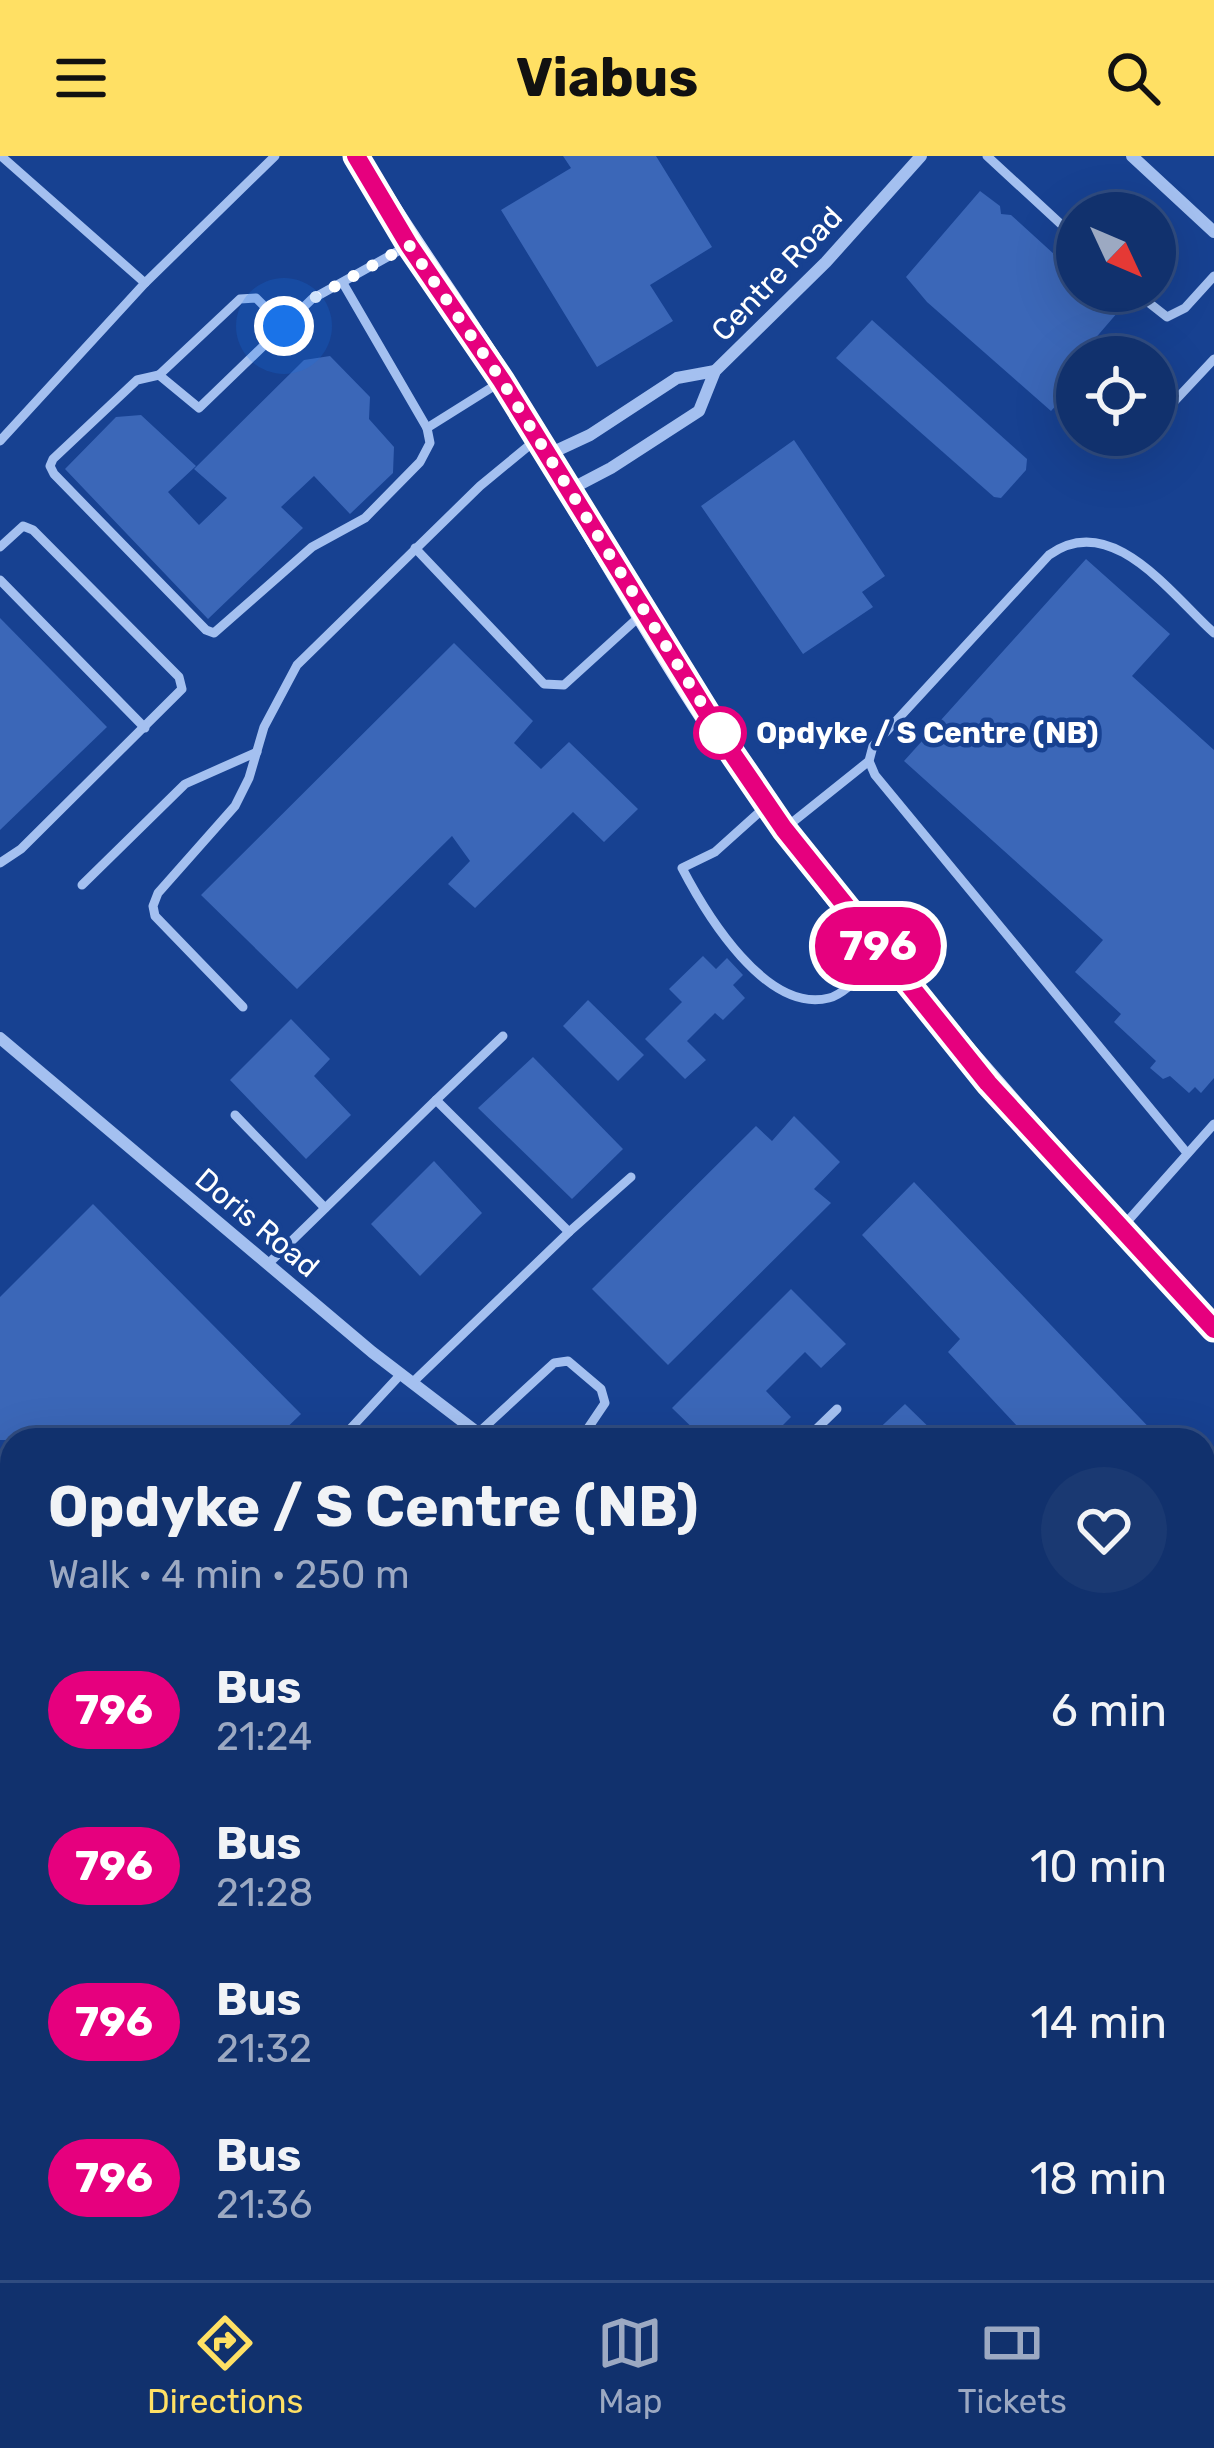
<!DOCTYPE html>
<html lang="en">
<head>
<meta charset="utf-8">
<style>
  body { margin:0; font-family:Rubik,sans-serif; background:#1a3972; color:#f1f3f6; height:100vh; display:flex; flex-direction:column; font-size:45px; white-space:nowrap }
  * { box-sizing:border-box; margin:0 }
  p { font-size:39px; color:#9ca9c2 }
  .icon { flex:none; width:66px; height:66px; fill:none; stroke:currentColor; stroke-width:2; stroke-linecap:round; stroke-linejoin:round }
  .map { position:relative; flex:1; overflow:hidden }
  .sheet { position:absolute; left:0px; top:1272px; width:1215px; height:852px; display:flex; flex-direction:column; background:#11316d; border-radius:36px 36px 0 0; box-shadow:0 12px 48px #0002,0 0 0 3px #304c80 }
  .sheet>* { flex:none }
  .badge { padding:0 24px; border-radius:39px; font-size:42px; line-height:78px }
  .needle { width:78px; rotate:134deg }
  .buttons { position:absolute; left:1056px; top:36px; display:grid; gap:24px }
  .buttons a { display:grid; place-items:center; width:120px; height:120px; border-radius:50%; background:#11316d; box-shadow:0 12px 48px #0002,0 0 0 3px #304c80; font-size:60px }
  .you { position:absolute; width:60px; height:60px; margin:-30px; border:9px solid #fff; border-radius:50%; background:#1a73e8; box-shadow:0 0 0 18px #1a73e833 }
  .map>.badge { position:absolute; translate:-50% -50%; box-shadow:0 0 0 6px #fff }
  .round { display:grid; place-items:center; flex:none; width:126px; height:126px; border-radius:63px; background:#1a3972 }
  .overview { display:flex; align-items:center; justify-content:space-between; height:204px; padding:0 48px }
  h1 { font-size:57px; font-weight:700; line-height:90px }
  ul { padding:0; list-style:none }
  li { display:flex; align-items:center; gap:36px; height:156px; padding:0 48px }
  li div { flex:1 }
  li b { display:block; font-size:45px }
  li em { font-style:normal }
  li .badge { min-width:132px; font-weight:700; text-align:center }
  header { display:flex; justify-content:space-between; align-items:center; height:156px; padding:0 48px; background:#ffe064; color:#111; font-size:54px; font-weight:700 }
  .tab-bar { display:flex; justify-content:space-around; align-items:center; height:168px; border-top:3px solid #304c80; background:#11316d; font-size:33px; color:#9ca9c2 }
  .tab-bar a { display:grid; justify-items:center; gap:6px }
  .tab-bar .on { color:#ffe064 }
  .map>svg:first-child { display:block }
</style>
</head>
<body>
<header><svg class="icon" aria-label="menu" viewBox="0 0 24 24"><path d="M4 6h16M4 12h16M4 18h16"/></svg>Viabus<svg class="icon" aria-label="search" viewBox="0 0 24 24"><circle cx="10" cy="10" r="6"/><path d="M15 15l6 6"/></svg></header>
<div class="map">
<svg width="1214" height="2124" viewBox="0 0 1214 2124">
  <rect width="100%" height="100%" fill="#174191"/>
  <g fill="#3b67b8">
    <path d="M 563,0 L 656,0 L 712,91 L 650,129 L 673,165 L 597,211 L 501,54 L 571,12 Z"/>
    <path d="M 980,35 L 1000,50 L 1001,58 L 1011,59 L 1077,119 L 1077,135 L 1095,135 L 1118,156 L 1093,185 L 1109,201 L 1077,201 L 1077,226 L 1051,255 L 927,146 L 906,121 Z"/>
    <path d="M 872,164 L 1027,303 L 1026,314 L 1001,342 L 994,341 L 836,202 Z"/>
    <path d="M 330,200 L 370,241 L 369,263 L 394,291 L 393,317 L 350,358 L 314,320 L 281,351 L 303,372 L 208,463 L 65,313 L 116,261 L 141,259 L 196,310 L 168,336 L 199,369 L 227,342 L 194,313 L 304,204 Z"/>
    <path d="M 794,284 L 885,420 L 862,436 L 873,451 L 803,498 L 701,350 Z"/>
    <path d="M 1086,403 L 1170,478 L 1132,520 L 1214,594 L 1214,922 L 1201,937 L 1195,931 L 1189,937 L 1170,920 L 1163,923 L 1150,912 L 1156,905 L 1114,866 L 1121,858 L 1075,816 L 1103,784 L 904,605 Z"/>
    <path d="M 0,462 L 107,571 L 0,674 Z"/>
    <path d="M 454,487 L 533,565 L 514,587 L 541,613 L 569,586 L 638,653 L 604,686 L 573,656 L 475,752 L 448,728 L 470,705 L 452,680 L 297,833 L 201,739 Z"/>
    <path d="M 703,800 L 716,813 L 727,802 L 743,819 L 733,829 L 745,842 L 723,864 L 715,857 L 687,885 L 706,904 L 685,923 L 645,883 L 682,846 L 669,833 Z"/>
    <path d="M 588,844 L 644,899 L 618,925 L 563,870 Z"/>
    <path d="M 291,863 L 330,903 L 314,920 L 351,959 L 306,1003 L 230,924 Z"/>
    <path d="M 533,901 L 623,993 L 572,1043 L 478,952 Z"/>
    <path d="M 794,960 L 840,1006 L 814,1033 L 831,1047 L 668,1209 L 592,1133 L 756,970 L 772,985 Z"/>
    <path d="M 434,1005 L 482,1057 L 420,1120 L 371,1068 Z"/>
    <path d="M 914,1026 L 1161,1284 L 1030,1284 L 948,1196 L 960,1183 L 862,1079 Z"/>
    <path d="M 93,1048 L 301,1258 L 274,1284 L 0,1284 L 0,1141 Z"/>
    <path d="M 791,1133 L 846,1188 L 821,1212 L 805,1196 L 766,1235 L 791,1261 L 768,1284 L 736,1284 L 722,1270 L 705,1284 L 672,1252 Z"/>
    <path d="M 905,1248 L 942,1284 L 867,1284 Z"/>
  </g>
  <g fill="none" stroke-linecap="round" stroke-linejoin="round">
    <g stroke="#a4c0f0" stroke-width="9">
      <path d="M 1,0 L 145,127"/>
      <path d="M 987,0 L 1077,83"/>
      <path d="M 409,89 L 312,143 L 199,252 L 159,219 L 137,224 L 53,303 L 50,310 L 54,318 L 206,474 L 214,477 L 312,391 L 365,362 L 420,306 L 430,287 L 427,272 L 502,225"/>
      <path d="M 344,129 L 427,272"/>
      <path d="M 1134,135 L 1167,161 L 1185,152 L 1214,120"/>
      <path d="M 159,219 L 240,143 L 256,142 L 284,170"/>
      <path d="M 1155,266 L 1214,203"/>
      <path d="M 0,285 L 145,127 L 275,0"/>
      <path d="M 0,391 L 23,370 L 33,374 L 179,521 L 182,533 L 21,693 L 0,707"/>
      <path d="M 415,392 L 544,528 L 564,529 L 640,460"/>
      <path d="M 0,424 L 145,572"/>
      <path d="M 765,651 L 715,696 L 682,712 C 706,758 766,858 829,842 C 846,838 866,813 880,801"/>
      <path d="M 784,673 L 869,605"/>
      <path d="M 82,729 L 185,628 L 257,596"/>
      <path d="M 243,851 L 155,760 L 153,750 L 158,737 L 235,650 L 249,622 L 264,571 L 297,509 L 480,330 L 537,283"/>
      <path d="M 436,944 L 503,880"/>
      <path d="M 235,959 L 325,1052"/>
      <path d="M 1187,997 L 875,619 L 869,605 L 873,590 L 1049,399 C 1111,354 1170,437 1214,477"/>
      <path d="M 1125,1068 L 1214,968"/>
      <path d="M 569,1076 L 631,1021"/>
      <path d="M 268,1108 L 436,944 L 569,1076 L 412,1227"/>
      <path d="M 673,1275 L 683,1284"/>
      <path d="M 477,1278 L 554,1207 L 568,1205 L 601,1233 L 605,1247 L 580,1284"/>
      <path d="M 340,1284 L 401,1218"/>
      <path d="M 456,1284 L 466,1270"/>
      <path d="M 805,1284 L 837,1253"/>
      <path d="M 1203,1672 L 1214,1659"/>
      <path d="M 1214,1757 L 1207,1774 L 1214,1788"/>
      <path d="M 1203,1842 L 1214,1853"/>
    </g>
    <g stroke="#a4c0f0" stroke-width="12">
      <path d="M 1132,0 L 1214,76"/>
      <path d="M 547,299 L 590,279 L 677,222 L 715,215"/>
      <path d="M 569,334 L 611,312 L 699,255 L 715,215 L 826,106 L 921,0"/>
      <path d="M 0,882 L 372,1196 L 487,1284"/>
      <path d="M 1203,1438 L 1214,1439"/>
      <path d="M 1203,1939 L 1214,1928"/>
      <path d="M 1016,2124 L 1028,2112"/>
    </g>
    <path stroke="#d2e0fb" stroke-width="24" d="M 356,0 C 403,79 457,152 505,229 C 598,378 682,535 787,676 C 918,851 1066,1012 1214,1173"/>
    <g stroke="#fff" stroke-width="36">
      <path d="M 0,1918 L 12,1928"/>
      <path d="M 0,1990 L 12,1997"/>
      <path d="M 0,2065 L 12,2073"/>
      <path d="M 69,2112 L 87,2124"/>
      <path d="M 195,2112 L 214,2124"/>
      <path d="M 0,2121 L 4,2124"/>
    </g>
  </g>
  <g fill="none" stroke-linecap="round" stroke-linejoin="round">
    <defs>
      <path id="line" d="M 356,0 L 409,89 L 502,225 L 732,597 L 784,673 L 988,927 L 1214,1173"/>
    </defs>
    <use href="#line" stroke="#fff" stroke-width="27"/>
    <use href="#line" stroke="#e6007e" stroke-width="18"/>
    <path stroke="#fff" stroke-width="12" stroke-dasharray="0 21.6" d="M 284,170 L 312,143 L 409,89 L 502,225 L 720,577"/>
  </g>
  <circle fill="#fff" stroke="#e6007e" stroke-width="6" cx="720" cy="577" r="24"/>
  <g text-anchor="middle" stroke-width="9" stroke-linejoin="round" paint-order="stroke">
    <g font-size="30" fill="#fff" stroke="#174191">
      <text transform="translate(777 118) rotate(-46)" y="10">Centre Road</text>
      <text transform="translate(257 1067) rotate(40)" y="10">Doris Road</text>
    </g>
    <g font-size="30" font-weight="bold" fill="#fff" stroke="#174191" text-anchor="start">
      <text x="756" y="587">Opdyke / S Centre (NB)</text>
    </g>
  </g>
</svg>
<div class="buttons">
<a><svg class="needle" viewBox="-14 -14 28 28"><path d="M0-13l5 13h-10z" fill="#e53935"/><path d="M0 13l5-13h-10z" fill="#9ca9c2"/></svg></a>
<a><svg class="icon" aria-label="locate" viewBox="0 0 24 24"><circle cx="12" cy="12" r="6"/><path d="M12 2v4M12 18v4M2 12h4M18 12h4"/></svg></a>
</div>
<div class="you" style="left:284px;top:170px"></div>
<b class="badge" style="left:878px;top:790px;background:#e6007e;color:#fff">796</b>
<section class="sheet">
<div class="overview"><div><h1>Opdyke / S Centre (NB)</h1><p>Walk · 4 min · 250 m</p></div><a class="round"><svg class="icon" aria-label="heart" viewBox="0 0 24 24"><path d="M12 20l-8-8c-3-5 5-10 8-4 3-6 11-1 8 4z"/></svg></a></div>
<ul>
<li><span class="badge" style="background:#e6007e;color:#fff">796</span><div><b>Bus</b><p>21:24</p></div><em>6 min</em></li>
<li><span class="badge" style="background:#e6007e;color:#fff">796</span><div><b>Bus</b><p>21:28</p></div><em>10 min</em></li>
<li><span class="badge" style="background:#e6007e;color:#fff">796</span><div><b>Bus</b><p>21:32</p></div><em>14 min</em></li>
<li><span class="badge" style="background:#e6007e;color:#fff">796</span><div><b>Bus</b><p>21:36</p></div><em>18 min</em></li>
</ul>
</section>
</div>
<nav class="tab-bar">
<a class="on"><svg class="icon" aria-label="directions" viewBox="0 0 24 24"><path d="M12 3l9 9-9 9-9-9zM9 14v-3h6M13 9l2 2-2 2"/></svg>Directions</a>
<a><svg class="icon" aria-label="map" viewBox="0 0 24 24"><path d="M3 6l6-2 6 2 6-2v14l-6 2-6-2-6 2zM9 4v14M15 6v14"/></svg>Map</a>
<a><svg class="icon" aria-label="tickets" viewBox="0 0 24 24"><path d="M3 7h18v10H3zM15 7v10"/></svg>Tickets</a>
</nav>
</body>
</html>
